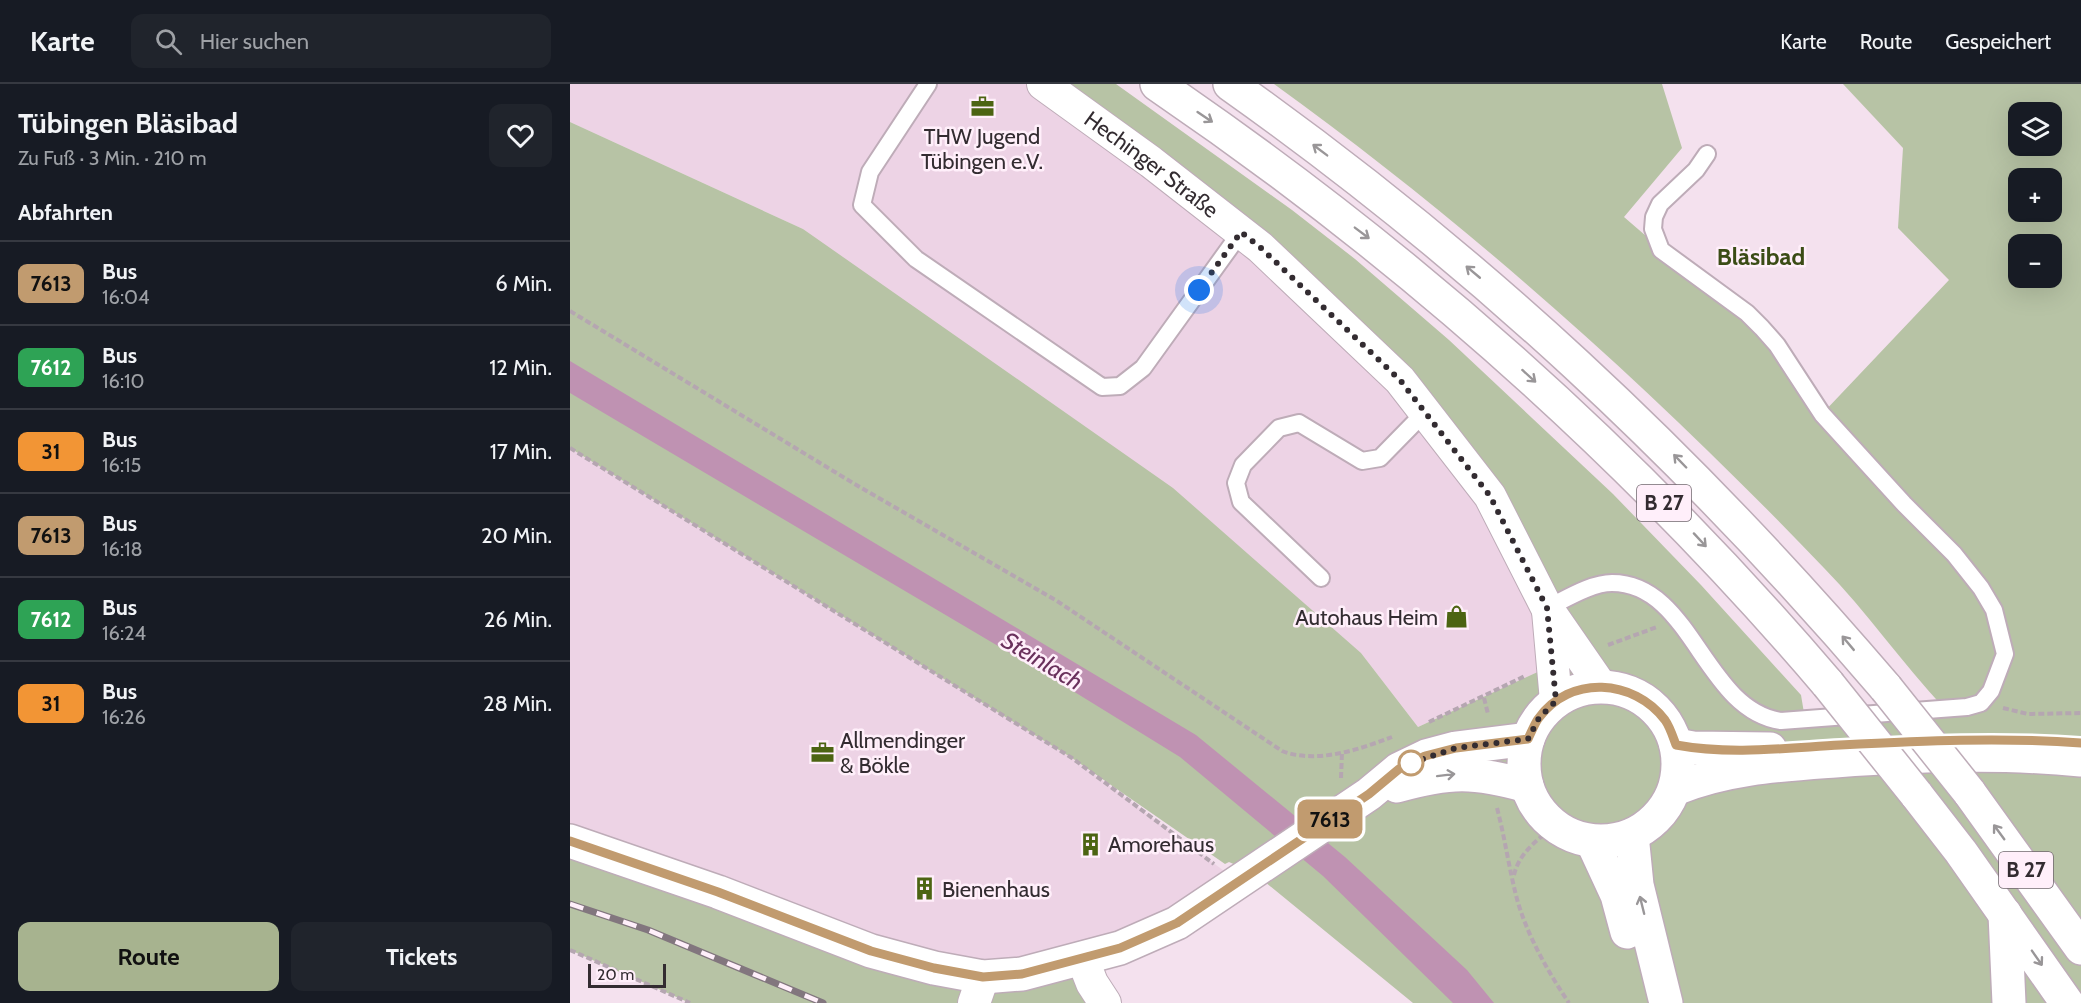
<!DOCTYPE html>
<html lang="de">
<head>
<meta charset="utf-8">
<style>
  body { margin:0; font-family:Cabin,sans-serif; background:#20242c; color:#f1f3f6; height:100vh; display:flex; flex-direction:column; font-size:22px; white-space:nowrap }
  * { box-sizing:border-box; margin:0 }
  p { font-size:20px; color:#9ea1a6 }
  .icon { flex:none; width:33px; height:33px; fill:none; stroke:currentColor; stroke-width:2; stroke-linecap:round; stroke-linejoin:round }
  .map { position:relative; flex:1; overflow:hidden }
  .side { display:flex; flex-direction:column; background:#171b24; width:570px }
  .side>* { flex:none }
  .badge { padding:0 12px; border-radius:9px; font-size:21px; line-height:39px }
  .controls { position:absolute; left:1438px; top:18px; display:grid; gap:12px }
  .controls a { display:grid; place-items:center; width:54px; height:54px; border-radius:12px; background:#171b24; box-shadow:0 6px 24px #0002; font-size:30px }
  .scale { position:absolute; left:18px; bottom:15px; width:78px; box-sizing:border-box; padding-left:6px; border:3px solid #332c31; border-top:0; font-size:16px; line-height:21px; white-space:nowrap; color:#332c31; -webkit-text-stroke:4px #ffeffa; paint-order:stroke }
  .you { position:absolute; width:30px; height:30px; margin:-15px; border:4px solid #fff; border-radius:50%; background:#1a73e8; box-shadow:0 0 0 9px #1a73e833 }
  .map>.badge { position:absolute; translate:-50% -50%; box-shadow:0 0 0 3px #fff }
  h2 { padding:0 18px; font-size:22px; line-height:54px }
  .round { display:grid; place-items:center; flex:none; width:63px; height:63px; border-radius:12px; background:#20242c }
  .headline { display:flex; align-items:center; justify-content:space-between; height:102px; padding:0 18px }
  h1 { font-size:28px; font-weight:700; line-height:45px }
  .cta { display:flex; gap:12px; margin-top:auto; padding:12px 18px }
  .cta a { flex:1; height:69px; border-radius:12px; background:#a7b38f; color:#111; font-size:24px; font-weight:700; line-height:69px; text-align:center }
  .cta a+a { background:#20242c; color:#f1f3f6 }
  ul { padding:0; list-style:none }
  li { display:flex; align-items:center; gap:18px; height:84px; padding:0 18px; border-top:2px solid #363941 }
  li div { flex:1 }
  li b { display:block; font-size:22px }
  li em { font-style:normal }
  li .badge { min-width:66px; font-weight:700; text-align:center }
  header { display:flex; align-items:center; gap:36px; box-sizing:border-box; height:84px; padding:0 30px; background:#171b24; border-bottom:2px solid #363941 }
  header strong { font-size:28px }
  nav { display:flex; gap:33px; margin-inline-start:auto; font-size:21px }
  .search { width:420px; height:54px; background:#20242c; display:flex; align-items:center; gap:15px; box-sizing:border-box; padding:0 21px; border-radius:12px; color:#9ea1a6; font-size:22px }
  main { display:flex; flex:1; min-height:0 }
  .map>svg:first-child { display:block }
</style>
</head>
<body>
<header>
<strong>Karte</strong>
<div class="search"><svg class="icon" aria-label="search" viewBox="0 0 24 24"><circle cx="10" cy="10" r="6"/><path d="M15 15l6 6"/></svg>Hier suchen</div>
<nav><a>Karte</a><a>Route</a><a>Gespeichert</a></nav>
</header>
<main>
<section class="side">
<div class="headline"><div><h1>Tübingen Bläsibad</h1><p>Zu Fuß · 3 Min. · 210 m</p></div><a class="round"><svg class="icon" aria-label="heart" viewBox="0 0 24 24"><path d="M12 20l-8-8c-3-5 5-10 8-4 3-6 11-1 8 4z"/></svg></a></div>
<h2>Abfahrten</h2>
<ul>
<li><span class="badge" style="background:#c19b6f;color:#111">7613</span><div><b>Bus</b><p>16:04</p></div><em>6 Min.</em></li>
<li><span class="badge" style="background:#2ea355;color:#fff">7612</span><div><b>Bus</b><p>16:10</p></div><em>12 Min.</em></li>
<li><span class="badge" style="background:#f29535;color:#111">31</span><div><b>Bus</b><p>16:15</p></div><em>17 Min.</em></li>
<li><span class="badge" style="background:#c19b6f;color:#111">7613</span><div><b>Bus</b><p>16:18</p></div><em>20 Min.</em></li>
<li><span class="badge" style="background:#2ea355;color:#fff">7612</span><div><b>Bus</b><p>16:24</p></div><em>26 Min.</em></li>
<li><span class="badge" style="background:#f29535;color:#111">31</span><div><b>Bus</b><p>16:26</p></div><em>28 Min.</em></li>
</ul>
<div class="cta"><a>Route</a><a>Tickets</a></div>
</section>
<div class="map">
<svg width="1511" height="919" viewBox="0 0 1511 919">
  <rect width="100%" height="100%" fill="#f4e1ee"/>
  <g fill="#edd3e5">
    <path d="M 0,0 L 473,0 L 690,163 L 920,412 L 985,580 L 848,643 L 791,569 L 233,145 L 0,38 Z"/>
    <path d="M 0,364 L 502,674 L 673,801 L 607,839 L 413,893 L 0,757 Z"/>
  </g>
  <g fill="#b7c3a5" fill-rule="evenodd">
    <path d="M 473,0 L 546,0 L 722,126 L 785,175 L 879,256 L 1043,410 L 1131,501 L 1231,611 L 1235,635 L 1374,624 C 1332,579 1297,528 1254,484 C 1086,308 901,142 704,0 L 1092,0 L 1112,64 L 1054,133 L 1105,177 L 1160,216 L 1252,330 L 1379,196 L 1328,144 L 1333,64 L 1273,0 L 1511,0 L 1511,919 L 843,919 L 684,789 L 659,778 L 655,780 L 502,674 L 0,364 L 0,38 L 233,145 L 603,404 L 791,569 L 848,643 L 985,580 L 977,524 L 830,296 ZM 1449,28 L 1482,28 L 1482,62 L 1449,62 ZM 1449,94 L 1482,94 L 1482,128 L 1449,128 ZM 1449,160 L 1482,160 L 1482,194 L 1449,194 Z"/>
    <path d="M 0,757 L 364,884 L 513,876 L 535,919 L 120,919 L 0,866 Z"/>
  </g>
  <path fill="#bf92b2" d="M 0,277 L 626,651 L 775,773 L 897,886 L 924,919 L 883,919 L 753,792 L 610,673 L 477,591 L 0,309 Z"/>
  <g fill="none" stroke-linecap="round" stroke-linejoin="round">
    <defs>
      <g id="lane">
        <path d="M 358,0 L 300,88 L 292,121 L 346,175 L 532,303 L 550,302 L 573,284 L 671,148"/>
        <path d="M 751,494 L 671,418 L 666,399 L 673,381 L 709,344 L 729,339 L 792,377 L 810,374 L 856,327"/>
        <path d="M 977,524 C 996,515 1021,499 1042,499 C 1122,499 1134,626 1211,637 L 1397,623 L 1411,619 L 1421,607 L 1435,570 L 1424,526 L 1411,504 L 1384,470 L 1334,420 L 1252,330 L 1207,261 L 1192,244 L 1177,229 L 1091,166 L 1083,145 L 1084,133 L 1090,120 L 1126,86 L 1137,70"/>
      </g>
      <g id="street">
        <path id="s1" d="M 473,0 L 581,78 L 690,163 L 830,296 L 920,412 L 977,524 L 1031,602"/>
        <path d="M 978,527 L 986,617"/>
        <path d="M 513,876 L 522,899 L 535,919"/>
        <path d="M 404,919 L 413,893"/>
      </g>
      <g id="secondary">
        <circle cx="1031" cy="680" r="77"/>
        <path d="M 827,702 C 879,687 905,687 957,702"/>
        <path d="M 0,757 L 148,808 L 301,867 L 364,884 L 413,893 L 452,890 L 550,864 L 607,839 L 799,710 L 829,685 L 856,672 L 886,664 L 958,655"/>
      </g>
      <g id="highway">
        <path d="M 587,0 C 838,171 1061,369 1258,600"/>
        <path d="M 660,0 C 907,175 1119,373 1316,604"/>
        <path d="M 1106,661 L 1123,664 L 1200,665"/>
        <path d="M 1105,705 C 1156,684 1210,681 1265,677 C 1347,671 1430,668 1511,676"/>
        <path d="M 1399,708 L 1511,864"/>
        <path d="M 1346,710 L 1391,768 L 1497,919"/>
        <path d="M 1062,751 L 1067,801 L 1096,919"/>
        <path d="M 1022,757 L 1047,811 L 1057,848"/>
        <path d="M 1435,830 L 1439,919"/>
      </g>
    </defs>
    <use href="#lane" stroke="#beacb8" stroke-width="20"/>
    <use href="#street" stroke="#beacb8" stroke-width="34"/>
    <use href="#secondary" stroke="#beacb8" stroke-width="36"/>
    <use href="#highway" stroke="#beacb8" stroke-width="36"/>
    <g stroke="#b5a6b1" stroke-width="4" stroke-dasharray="6 3" stroke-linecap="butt">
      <path d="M 0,227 L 283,399 L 487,517 L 712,667 C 746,680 788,666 822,653"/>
      <path d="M 0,364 L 502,674 L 644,780"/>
      <path d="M 1038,561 L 1087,543"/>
      <path d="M 914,614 L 918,630"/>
      <path d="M 1433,624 L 1458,630 L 1511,629"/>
      <path d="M 859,638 L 955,592"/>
      <path d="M 771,694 L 772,668"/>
      <path d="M 927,724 C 935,754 939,785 947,815 C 957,851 978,888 999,919"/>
      <path d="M 944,791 C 949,769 968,755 985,742"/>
      <path d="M 0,866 L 120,919"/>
    </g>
    <use href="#lane" stroke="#fff" stroke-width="16"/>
    <use href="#street" stroke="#fff" stroke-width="32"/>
    <use href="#secondary" stroke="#fff" stroke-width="33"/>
    <use href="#highway" stroke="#fff" stroke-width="33"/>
    <defs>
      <path id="rail" d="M 0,820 L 78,846 L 253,919"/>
    </defs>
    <use href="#rail" stroke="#82767e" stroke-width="7"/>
    <use href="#rail" stroke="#ffeffa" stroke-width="4.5" stroke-dasharray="14" stroke-linecap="butt"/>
    <defs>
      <g id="highway-bridge">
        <path d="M 1258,600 L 1346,710"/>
        <path d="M 1316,604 L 1399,708"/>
      </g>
    </defs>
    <use href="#highway-bridge" stroke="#beacb8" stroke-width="36" stroke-linecap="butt"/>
    <use href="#highway-bridge" stroke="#fff" stroke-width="33"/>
  </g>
  <defs><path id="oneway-shaft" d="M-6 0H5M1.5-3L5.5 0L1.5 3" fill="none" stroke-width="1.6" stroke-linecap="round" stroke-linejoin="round" transform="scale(1.5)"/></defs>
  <g stroke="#999698">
    <use href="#oneway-shaft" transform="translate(635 33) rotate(34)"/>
    <use href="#oneway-shaft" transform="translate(750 66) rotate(-143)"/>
    <use href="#oneway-shaft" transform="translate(792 149) rotate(37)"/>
    <use href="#oneway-shaft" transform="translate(903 188) rotate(-140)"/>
    <use href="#oneway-shaft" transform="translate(959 292) rotate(42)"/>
    <use href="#oneway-shaft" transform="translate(1110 377) rotate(-134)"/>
    <use href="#oneway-shaft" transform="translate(1130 456) rotate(47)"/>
    <use href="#oneway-shaft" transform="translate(1278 559) rotate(-130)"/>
    <use href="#oneway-shaft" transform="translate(876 691) rotate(-7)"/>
    <use href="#oneway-shaft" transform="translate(1429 748) rotate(-126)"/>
    <use href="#oneway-shaft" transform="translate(1072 821) rotate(-104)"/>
    <use href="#oneway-shaft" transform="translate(1467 874) rotate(55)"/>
  </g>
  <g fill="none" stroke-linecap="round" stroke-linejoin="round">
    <defs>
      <path id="line" d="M 0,757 L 148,808 L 301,867 L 364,884 L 413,893 L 452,890 L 550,864 L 607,839 L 799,710 L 829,685 L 855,672 L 886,664 L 958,655 C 961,649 964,641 968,635 C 1000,590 1064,595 1095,636 C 1100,643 1103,653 1106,661 C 1160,671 1216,664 1270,661 C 1350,657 1431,653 1511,659"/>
    </defs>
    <use href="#line" stroke="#fff" stroke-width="14"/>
    <use href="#line" stroke="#c19b6f" stroke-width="9"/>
    <path stroke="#332c31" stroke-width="6" stroke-dasharray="0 10.8" d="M 629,206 L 671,148 L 690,163 L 830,296 L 920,412 L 977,524 L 986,617 L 969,634 L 958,655 L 886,664 L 841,679"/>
  </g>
  <defs>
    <symbol id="office-bare" viewBox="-9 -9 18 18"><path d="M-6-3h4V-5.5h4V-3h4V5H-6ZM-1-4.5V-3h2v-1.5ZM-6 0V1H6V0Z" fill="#4c6412" stroke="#ffeffa" stroke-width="2.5" paint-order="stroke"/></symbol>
    <symbol id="shop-bare" viewBox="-9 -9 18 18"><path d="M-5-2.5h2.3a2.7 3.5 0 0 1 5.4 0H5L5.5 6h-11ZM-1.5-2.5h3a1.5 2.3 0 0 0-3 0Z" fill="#4c6412" stroke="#ffeffa" stroke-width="2.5" paint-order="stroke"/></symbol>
    <symbol id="building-bare" viewBox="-9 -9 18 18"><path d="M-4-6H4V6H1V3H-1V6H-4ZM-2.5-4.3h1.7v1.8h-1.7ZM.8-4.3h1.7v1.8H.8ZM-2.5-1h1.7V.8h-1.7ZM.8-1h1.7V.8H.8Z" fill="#4c6412" stroke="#ffeffa" stroke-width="2.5" paint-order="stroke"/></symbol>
  </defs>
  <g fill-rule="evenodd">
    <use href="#office-bare" x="396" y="6" width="33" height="33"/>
    <use href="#shop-bare" x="870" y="516" width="33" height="33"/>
    <use href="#office-bare" x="236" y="652" width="33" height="33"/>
    <use href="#building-bare" x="504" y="744" width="33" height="33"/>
    <use href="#building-bare" x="338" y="788" width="33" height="33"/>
  </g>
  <circle fill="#fff" stroke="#c19b6f" stroke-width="3" cx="841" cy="679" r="12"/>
  <g text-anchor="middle" stroke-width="5" stroke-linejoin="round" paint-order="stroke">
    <g fill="#ffeffa" stroke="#70666d" stroke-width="1.5">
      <rect x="1067" y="401" width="54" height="36" rx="4.5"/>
      <rect x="1429" y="768" width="54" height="36" rx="4.5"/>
    </g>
    <g font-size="21" font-weight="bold" fill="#332c31">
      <text x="1094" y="426">B 27</text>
      <text x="1456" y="793">B 27</text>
    </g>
    <g font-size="22" fill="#332c31" stroke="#ffeffa" text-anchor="start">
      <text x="412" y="60" text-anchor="middle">THW Jugend<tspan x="412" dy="25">Tübingen e.V.</tspan></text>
      <text x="868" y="541" text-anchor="end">Autohaus Heim</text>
      <text x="270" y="664">Allmendinger<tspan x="270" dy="25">&amp; Bökle</tspan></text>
      <text x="538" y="768">Amorehaus</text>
      <text x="372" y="813">Bienenhaus</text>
    </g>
    <g font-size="22" fill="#332c31" stroke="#ffeffa">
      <text dy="8" stroke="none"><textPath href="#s1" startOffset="135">Hechinger Straße</textPath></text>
    </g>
    <g font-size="24" font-weight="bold" fill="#3b4c16" stroke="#ffeffa">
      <text x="1191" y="181">Bläsibad</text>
    </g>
    <g font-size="24" font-style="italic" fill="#6a315c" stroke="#ffeffa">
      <text transform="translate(472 577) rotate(31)" y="8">Steinlach</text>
    </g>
  </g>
</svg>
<div class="controls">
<a><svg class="icon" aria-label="layers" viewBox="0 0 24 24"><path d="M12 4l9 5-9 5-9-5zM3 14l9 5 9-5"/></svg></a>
<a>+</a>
<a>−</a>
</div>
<div class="scale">20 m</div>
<div class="you" style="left:629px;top:206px"></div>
<b class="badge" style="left:760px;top:735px;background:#c19b6f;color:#111">7613</b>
</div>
</main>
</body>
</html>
